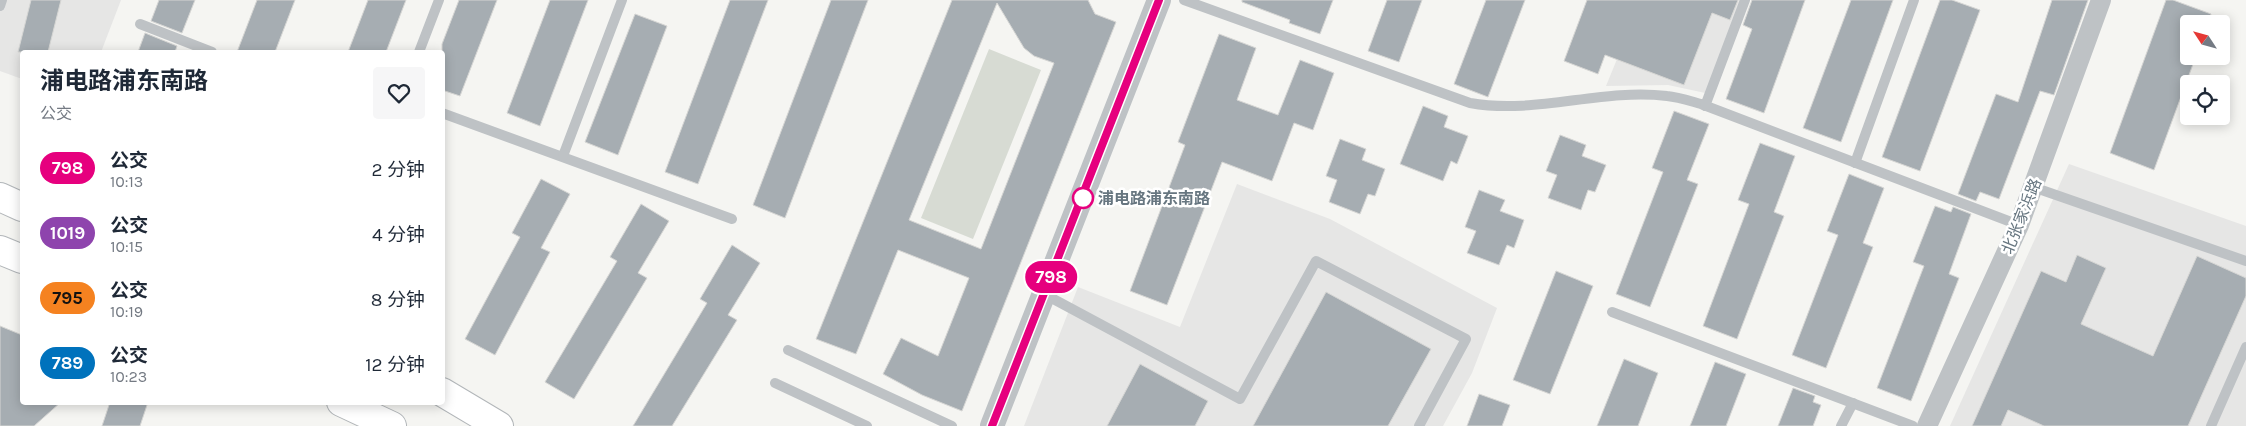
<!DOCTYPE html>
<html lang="zh">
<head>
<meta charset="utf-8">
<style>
  body { margin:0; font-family:Karla,"Noto Sans SC",sans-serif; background:#f6f6f7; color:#1f2937; height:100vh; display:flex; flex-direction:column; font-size:19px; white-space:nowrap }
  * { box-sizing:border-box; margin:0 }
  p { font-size:16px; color:#747a83 }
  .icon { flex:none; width:28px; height:28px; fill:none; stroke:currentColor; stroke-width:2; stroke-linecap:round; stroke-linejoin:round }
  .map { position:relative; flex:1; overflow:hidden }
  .details { position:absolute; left:20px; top:50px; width:425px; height:355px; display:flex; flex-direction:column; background:#fff; border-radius:5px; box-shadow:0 2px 12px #0003 }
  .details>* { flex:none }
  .badge { padding:0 10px; border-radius:16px; font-size:18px; line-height:32px }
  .needle { width:32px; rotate:306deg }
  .buttons { position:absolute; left:2180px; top:15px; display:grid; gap:10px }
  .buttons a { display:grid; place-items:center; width:50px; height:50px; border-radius:5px; background:#fff; box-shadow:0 2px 12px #0003; font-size:25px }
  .map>.badge { position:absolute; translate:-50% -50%; box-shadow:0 0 0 2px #fff }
  .round { display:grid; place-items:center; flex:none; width:52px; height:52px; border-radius:5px; background:#f6f6f7 }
  .headline { display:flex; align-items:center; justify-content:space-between; height:85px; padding:0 20px }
  h1 { font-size:24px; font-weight:700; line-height:38px }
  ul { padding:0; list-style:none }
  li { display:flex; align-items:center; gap:15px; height:65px; padding:0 20px }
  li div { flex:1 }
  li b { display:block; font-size:19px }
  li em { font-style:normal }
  li .badge { min-width:55px; font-weight:700; text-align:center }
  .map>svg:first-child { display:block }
</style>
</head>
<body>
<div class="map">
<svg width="2246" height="426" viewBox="0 0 2246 426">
  <rect width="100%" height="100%" fill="#f5f5f2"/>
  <g fill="#e6e6e5">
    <path d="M 0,0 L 121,0 L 101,52 L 22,52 L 22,79 L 0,71 Z"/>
    <path d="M 1657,0 L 1744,0 L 1710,94 L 1668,85 L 1606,86 L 1631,25 Z"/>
    <path d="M 2069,164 L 2246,226 L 2246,426 L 1950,426 Z"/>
    <path d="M 1237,184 L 1330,219 L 1497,308 L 1472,373 L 1443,426 L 1024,426 L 1078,287 L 1180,327 Z"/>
  </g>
  <path fill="#d7dbd3" d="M 989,49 L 1041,70 L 973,239 L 921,218 Z"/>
  <g fill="#a6adb2" stroke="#d6d6d4" fill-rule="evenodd">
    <path d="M 31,0 L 61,0 L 48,52 L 18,52 Z"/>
    <path d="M 159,0 L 195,0 L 182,33 L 151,21 Z"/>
    <path d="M 257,0 L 295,0 L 275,52 L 237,52 Z"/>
    <path d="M 368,0 L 406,0 L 386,52 L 348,52 Z"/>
    <path d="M 459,0 L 497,0 L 460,96 L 442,90 L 442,44 Z"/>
    <path d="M 550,0 L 588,0 L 540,126 L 507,113 Z"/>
    <path d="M 730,0 L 768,0 L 698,184 L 665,172 Z"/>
    <path d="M 831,0 L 868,0 L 785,218 L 753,205 Z"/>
    <path d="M 952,0 L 1088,0 L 1095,14 L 1116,22 L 962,411 L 922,395 L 883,374 L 901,338 L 938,356 L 969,278 L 898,250 L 856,354 L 816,339 ZM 997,3 L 1024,48 L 1034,56 L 1054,63 L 981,249 L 909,220 Z"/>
    <path d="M 1242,0 L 1333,0 L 1320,34 L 1289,23 L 1290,20 L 1242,2 Z"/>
    <path d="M 1387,0 L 1422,0 L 1399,62 L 1368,51 Z"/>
    <path d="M 1486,0 L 1525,0 L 1488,97 L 1454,84 Z"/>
    <path d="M 1587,0 L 1738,0 L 1730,20 L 1712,13 L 1684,85 L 1605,55 L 1598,74 L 1564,61 Z"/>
    <path d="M 1752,0 L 1805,0 L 1764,113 L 1726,99 L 1752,29 L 1743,25 Z"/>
    <path d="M 1851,0 L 1893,0 L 1841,142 L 1803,128 Z"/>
    <path d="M 1940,0 L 1952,0 L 1980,10 L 1920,171 L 1882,157 Z"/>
    <path d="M 2052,0 L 2088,0 L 2054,95 L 2040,91 L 1999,199 L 1980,192 L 1976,201 L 1958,194 L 1996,94 L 2018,102 Z"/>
    <path d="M 2166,0 L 2173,0 L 2211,14 L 2208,24 L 2189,24 L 2189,56 L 2196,56 L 2154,170 L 2110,153 Z"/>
    <path d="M 635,14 L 667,26 L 618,155 L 585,142 Z"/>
    <path d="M 145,33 L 177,46 L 175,52 L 138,52 Z"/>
    <path d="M 1219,34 L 1256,48 L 1237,100 L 1278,115 L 1300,60 L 1334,73 L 1313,130 L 1294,123 L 1272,181 L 1222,162 L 1167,305 L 1130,291 L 1185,145 L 1178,142 Z"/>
    <path d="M 1423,106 L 1448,116 L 1444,127 L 1468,136 L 1457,164 L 1451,161 L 1443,181 L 1400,164 Z"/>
    <path d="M 1674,111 L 1709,124 L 1687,180 L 1698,184 L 1650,307 L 1616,294 L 1663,172 L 1652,168 Z"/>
    <path d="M 1560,135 L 1586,145 L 1582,156 L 1606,165 L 1595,192 L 1588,190 L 1581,210 L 1548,198 L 1557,175 L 1546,171 Z"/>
    <path d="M 1340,139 L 1366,149 L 1362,160 L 1385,169 L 1375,196 L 1368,194 L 1360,214 L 1329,202 L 1337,180 L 1326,176 Z"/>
    <path d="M 1760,143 L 1795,156 L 1774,212 L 1784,216 L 1737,339 L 1703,326 L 1749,204 L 1738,200 Z"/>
    <path d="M 1849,174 L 1884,188 L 1863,243 L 1873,247 L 1826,368 L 1792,355 L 1838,235 L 1827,231 Z"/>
    <path d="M 541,179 L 570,194 L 541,248 L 550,252 L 495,355 L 465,339 L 520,237 L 512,233 Z"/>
    <path d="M 1479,190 L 1505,200 L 1500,211 L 1524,220 L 1514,248 L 1507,245 L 1499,265 L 1467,253 L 1476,231 L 1465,227 Z"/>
    <path d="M 641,204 L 669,221 L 638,273 L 647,278 L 574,399 L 545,382 L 617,261 L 610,257 Z"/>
    <path d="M 1935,206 L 1951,212 L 1953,207 L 1971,214 L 1949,274 L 1959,278 L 1911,401 L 1877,388 L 1924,266 L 1913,262 Z"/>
    <path d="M 732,245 L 760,263 L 728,315 L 737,320 L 672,426 L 633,426 L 707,303 L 700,299 Z"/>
    <path d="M 2077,255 L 2106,268 L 2081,324 L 2153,356 L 2197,256 L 2246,278 L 2246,296 L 2188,426 L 2044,426 L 2008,410 L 2001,426 L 1972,426 L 2041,271 L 2066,282 Z"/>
    <path d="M 1556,271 L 1593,286 L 1550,394 L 1513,380 Z"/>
    <path d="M 1326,292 L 1431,349 L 1388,426 L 1253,426 Z"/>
    <path d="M 0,326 L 22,335 L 22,402 L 61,402 L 34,426 L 0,426 Z"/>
    <path d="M 1624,359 L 1658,373 L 1638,426 L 1597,426 Z"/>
    <path d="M 1715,362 L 1746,374 L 1726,426 L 1690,426 Z"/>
    <path d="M 1140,364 L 1208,401 L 1195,426 L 1107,426 Z"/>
    <path d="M 1793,388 L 1815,396 L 1813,402 L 1821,405 L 1813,426 L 1778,426 Z"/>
    <path d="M 1479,394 L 1510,405 L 1502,426 L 1467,426 Z"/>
    <path d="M 110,402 L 148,402 L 140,426 L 102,426 Z"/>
  </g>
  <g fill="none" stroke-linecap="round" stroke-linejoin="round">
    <defs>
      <g id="primary">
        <path d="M 0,197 L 22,207"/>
        <path d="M 0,250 L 22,259"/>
        <path d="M 442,392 L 499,426"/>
        <path d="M 341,402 L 392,426"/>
      </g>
    </defs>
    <use href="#primary" stroke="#b2b6b9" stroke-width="30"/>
    <g stroke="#bec2c5" stroke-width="10">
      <path d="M 1184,0 L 1470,103 C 1536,115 1601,88 1667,96 C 1678,97 1690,101 1701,104 L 2019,225"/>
      <path d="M 0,6 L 2,0"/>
      <path d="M 140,24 L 212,52"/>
      <path d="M 419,52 L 439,0"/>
      <path d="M 1705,106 L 1745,0"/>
      <path d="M 442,113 L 732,219"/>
      <path d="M 563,156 L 622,0"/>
      <path d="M 1855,163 L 1914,0"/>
      <path d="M 2033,187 L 2246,261"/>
      <path d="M 1044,294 L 1240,399 L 1316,261 L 1466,339 L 1419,426"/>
      <path d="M 1612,312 L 1913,426"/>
      <path d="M 788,350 L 952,426"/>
      <path d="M 775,383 L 867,426"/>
      <path d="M 1841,426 L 1853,403"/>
      <path d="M 2211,426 L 2246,347"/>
    </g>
    <path stroke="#bec2c5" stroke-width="20" d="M 1927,426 L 2019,225 L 2101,0"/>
    <path stroke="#bec2c5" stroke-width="24" d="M 992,426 L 1159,0"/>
    <use href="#primary" stroke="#fff" stroke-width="28"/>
  </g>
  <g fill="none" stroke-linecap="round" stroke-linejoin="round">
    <defs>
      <path id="line" d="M 992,426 L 1159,0"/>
    </defs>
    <use href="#line" stroke="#fff" stroke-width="11"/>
    <use href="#line" stroke="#e6007e" stroke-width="8"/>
  </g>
  <circle fill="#fff" stroke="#e6007e" stroke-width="2.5" cx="1083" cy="198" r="10"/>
  <g text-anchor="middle" stroke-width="5" stroke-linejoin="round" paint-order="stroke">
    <g font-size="16" font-weight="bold" fill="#677680" stroke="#fff" text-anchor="start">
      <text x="1098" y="204">浦电路浦东南路</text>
    </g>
    <g font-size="16" fill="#677680" stroke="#fff">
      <text transform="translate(2021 216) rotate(-68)" y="6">北张家浜路</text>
    </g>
  </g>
</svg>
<div class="buttons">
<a><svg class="needle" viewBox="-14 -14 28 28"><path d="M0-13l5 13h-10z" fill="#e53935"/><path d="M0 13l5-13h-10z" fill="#747a83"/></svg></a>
<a><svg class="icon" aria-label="locate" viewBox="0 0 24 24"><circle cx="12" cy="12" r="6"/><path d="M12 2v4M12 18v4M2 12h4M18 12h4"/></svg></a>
</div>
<b class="badge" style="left:1051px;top:277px;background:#e6007e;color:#fff">798</b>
<section class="details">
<div class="headline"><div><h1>浦电路浦东南路</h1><p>公交</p></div><a class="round"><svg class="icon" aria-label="heart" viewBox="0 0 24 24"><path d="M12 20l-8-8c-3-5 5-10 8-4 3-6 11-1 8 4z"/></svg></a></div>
<ul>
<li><span class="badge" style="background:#e6007e;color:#fff">798</span><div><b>公交</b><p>10:13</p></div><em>2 分钟</em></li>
<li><span class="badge" style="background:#8e44ad;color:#fff">1019</span><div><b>公交</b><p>10:15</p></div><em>4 分钟</em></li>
<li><span class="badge" style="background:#f58220;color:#111">795</span><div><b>公交</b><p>10:19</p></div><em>8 分钟</em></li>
<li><span class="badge" style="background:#0072bc;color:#fff">789</span><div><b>公交</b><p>10:23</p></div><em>12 分钟</em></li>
</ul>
</section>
</div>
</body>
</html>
